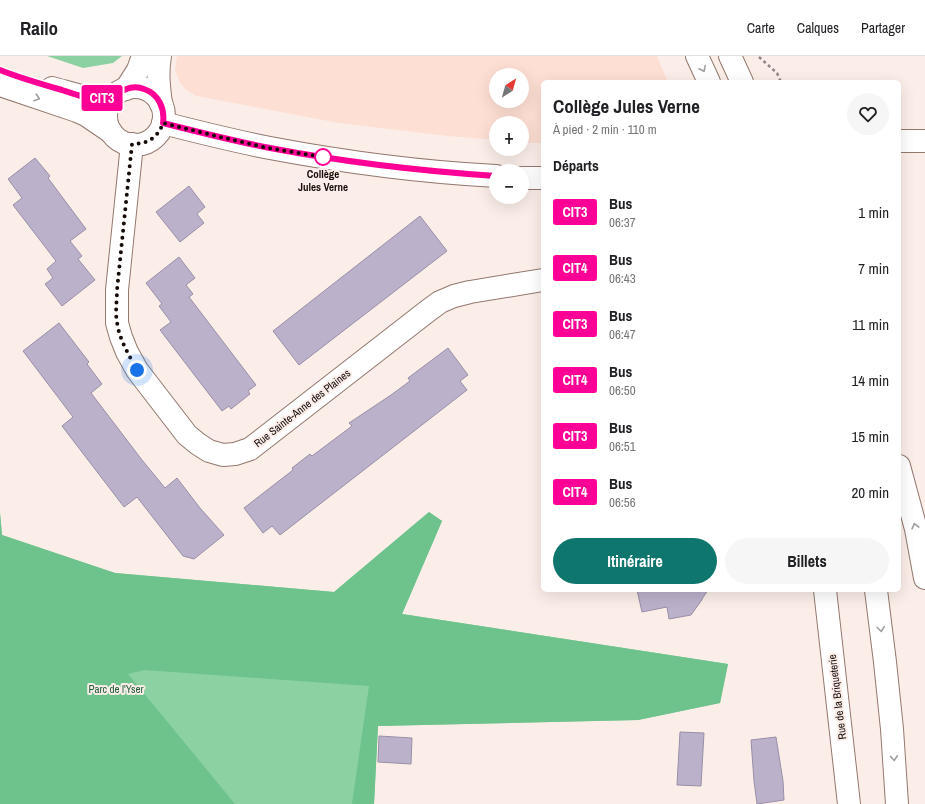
<!DOCTYPE html>
<html lang="fr">
<head>
<meta charset="utf-8">
<style>
  body { margin:0; font-family:"Archivo Narrow",sans-serif; background:#f6f6f6; color:#202124; height:100vh; display:flex; flex-direction:column; font-size:15px; white-space:nowrap }
  * { box-sizing:border-box; margin:0 }
  p { font-size:13px; color:#757577 }
  .icon { flex:none; width:22px; height:22px; fill:none; stroke:currentColor; stroke-width:2; stroke-linecap:round; stroke-linejoin:round }
  .map { position:relative; flex:1; overflow:hidden }
  .side { position:absolute; left:541px; top:24px; width:360px; height:512px; display:flex; flex-direction:column; background:#fff; border-radius:6px; box-shadow:0 4px 16px #0002 }
  .side>* { flex:none }
  .badge { padding:0 8px; border-radius:3px; font-size:14px; line-height:26px }
  .needle { width:26px; rotate:37deg }
  .fabs { position:absolute; left:489px; top:12px; display:grid; gap:8px }
  .fabs a { display:grid; place-items:center; width:40px; height:40px; border-radius:50%; background:#fff; box-shadow:0 4px 16px #0002; font-size:20px }
  .you { position:absolute; width:20px; height:20px; margin:-10px; border:3px solid #fff; border-radius:50%; background:#1a73e8; box-shadow:0 0 0 6px #1a73e833 }
  .map>.badge { position:absolute; translate:-50% -50%; box-shadow:0 0 0 2px #fff }
  h2 { padding:0 12px; font-size:15px; line-height:36px }
  .round { display:grid; place-items:center; flex:none; width:42px; height:42px; border-radius:21px; background:#f6f6f6 }
  .headline { display:flex; align-items:center; justify-content:space-between; height:68px; padding:0 12px }
  h1 { font-size:19px; font-weight:700; line-height:30px }
  .action { display:flex; gap:8px; margin-top:auto; padding:8px 12px }
  .action a { flex:1; height:46px; border-radius:24px; background:#0f766e; color:#fff; font-size:16px; font-weight:700; line-height:46px; text-align:center }
  .action a+a { background:#f6f6f6; color:#202124 }
  ul { padding:0; list-style:none }
  li { display:flex; align-items:center; gap:12px; height:56px; padding:0 12px }
  li div { flex:1 }
  li b { display:block; font-size:15px }
  li em { font-style:normal }
  li .badge { min-width:44px; font-weight:700; text-align:center }
  header { display:flex; align-items:center; gap:24px; box-sizing:border-box; height:56px; padding:0 20px; background:#fff; border-bottom:1px solid #e0e0e0 }
  header strong { font-size:19px }
  nav { display:flex; gap:22px; margin-inline-start:auto; font-size:14px }
  .map>svg:first-child { display:block }
</style>
</head>
<body>
<header>
<strong>Railo</strong>
<nav><a>Carte</a><a>Calques</a><a>Partager</a></nav>
</header>
<div class="map">
<svg width="925" height="748" viewBox="0 0 925 748">
  <rect width="100%" height="100%" fill="#fbeee9"/>
  <path fill="#fedfd3" fill-rule="evenodd" d="M 177,0 L 657,0 L 668,26 L 543,26 L 543,87 L 522,87 L 522,67 L 496,67 L 496,84 L 448,80 L 339,67 L 196,40 L 185,33 L 180,27 L 175,14 ZM 496,19 L 522,19 L 522,45 L 496,45 Z"/>
  <g fill="#8bd1a2">
    <path d="M 47,0 L 122,0 L 113,7 L 83,12 Z"/>
    <path d="M 429,456 L 442,465 L 402,558 L 728,608 L 720,647 L 638,664 L 378,670 L 374,748 L 0,748 L 0,457 L 2,479 L 115,517 L 334,536 Z"/>
  </g>
  <path fill="#6ec28c" d="M 429,456 L 442,465 L 402,558 L 728,608 L 720,647 L 638,664 L 378,670 L 374,748 L 352,748 L 369,630 L 144,614 L 128,618 L 235,748 L 0,748 L 0,457 L 2,479 L 115,517 L 334,536 Z"/>
  <g fill="#bbb1cb" stroke="#988fa7">
    <path d="M 35,102 L 50,120 L 48,122 L 86,173 L 70,185 L 82,200 L 78,203 L 95,224 L 62,250 L 45,228 L 53,222 L 47,213 L 56,205 L 13,149 L 22,142 L 8,123 Z"/>
    <path d="M 189,130 L 205,151 L 197,158 L 204,167 L 180,186 L 156,156 Z"/>
    <path d="M 420,160 L 447,195 L 299,309 L 273,275 Z"/>
    <path d="M 179,201 L 195,222 L 186,229 L 193,238 L 189,241 L 256,329 L 248,335 L 250,338 L 231,353 L 229,350 L 222,355 L 160,274 L 171,266 L 159,250 L 162,248 L 146,227 Z"/>
    <path d="M 59,267 L 89,306 L 87,308 L 102,328 L 91,337 L 142,404 L 165,432 L 177,422 L 200,452 L 224,479 L 194,503 L 183,500 L 137,441 L 124,451 L 62,370 L 73,361 L 23,295 Z"/>
    <path d="M 448,292 L 468,319 L 460,325 L 467,334 L 280,479 L 272,470 L 263,477 L 244,452 L 293,414 L 292,412 L 310,398 L 312,400 L 352,370 L 349,367 L 391,339 L 410,325 L 408,322 Z"/>
    <path d="M 637,534 L 708,534 L 702,543 L 702,544 L 701,545 L 691,559 L 669,563 L 667,551 L 642,556 Z"/>
    <path d="M 680,676 L 704,677 L 701,730 L 677,729 Z"/>
    <path d="M 379,680 L 412,682 L 411,708 L 378,706 Z"/>
    <path d="M 776,681 L 783,725 L 784,744 L 757,748 L 754,725 L 751,684 Z"/>
  </g>
  <g fill="none" stroke-linecap="round" stroke-linejoin="round">
    <defs>
      <g id="minor">
        <path d="M 160,0 C 157,17 159,32 161,48"/>
        <path d="M 697,0 L 709,26"/>
        <path d="M 730,0 L 742,26"/>
        <path d="M 0,29 L 77,55 L 86,59 L 111,76"/>
        <circle cx="135" cy="60" r="29"/>
        <path d="M 52,32 C 75,38 92,46 115,39"/>
        <path d="M 126,33 L 138,14 L 143,0"/>
        <path d="M 163,67 C 198,76 234,85 270,92 C 344,106 420,116 496,120"/>
        <path d="M 899,85 L 925,85"/>
        <path d="M 132,88 L 117,234 L 117,267 L 121,281 L 127,296 L 137,314 L 187,379 L 198,388 L 209,395 L 223,399 L 235,398 L 250,393 L 429,254 L 440,246 L 454,240 L 470,236 L 543,224"/>
        <path d="M 522,122 L 543,122"/>
        <path d="M 899,410 L 916,473 L 925,522"/>
        <path d="M 825,534 L 849,748"/>
        <path d="M 876,534 L 885,606 L 892,673 L 897,748"/>
      </g>
    </defs>
    <use href="#minor" stroke="#93786d" stroke-width="24"/>
    <path stroke="#918681" stroke-width="2.5" stroke-dasharray="3 3" stroke-linecap="butt" d="M 759,1 L 777,17 L 781,26"/>
    <use href="#minor" stroke="#fff" stroke-width="22"/>
  </g>
  <defs><path id="oneway-chevron" d="M-2-3.5L2.5 0L-2 3.5" fill="none" stroke-width="1.6" stroke-linecap="round" stroke-linejoin="round"/></defs>
  <g stroke="#a19e9c">
    <use href="#oneway-chevron" transform="translate(703 13) rotate(64)"/>
    <use href="#oneway-chevron" transform="translate(37 42) rotate(18)"/>
    <use href="#oneway-chevron" transform="translate(915 470) rotate(-104)"/>
    <use href="#oneway-chevron" transform="translate(881 573) rotate(83)"/>
    <use href="#oneway-chevron" transform="translate(894 702) rotate(86)"/>
  </g>
  <g fill="none" stroke-linecap="round" stroke-linejoin="round">
    <defs>
      <path id="line" d="M 0,14 C 20,22 41,28 62,34 C 74,38 87,43 101,42 C 117,42 127,26 144,33 C 159,38 165,53 163,67 C 198,76 234,85 270,92 C 344,106 420,115 496,120"/>
    </defs>
    <use href="#line" stroke="#fff" stroke-width="9"/>
    <use href="#line" stroke="#ff0096" stroke-width="6"/>
    <path stroke="#150c08" stroke-width="4" stroke-dasharray="0 7.2" d="M 137,314 C 129,299 119,283 117,266 C 115,256 117,245 117,234 L 132,88 C 147,88 158,82 163,67 L 220,81 L 268,92 L 323,101"/>
  </g>
  <circle fill="#fff" stroke="#ff0096" stroke-width="2" cx="323" cy="101" r="8"/>
  <g text-anchor="middle" stroke-width="4" stroke-linejoin="round" paint-order="stroke">
    <g font-size="11" font-weight="bold" fill="#150c08" stroke="#fbeee9">
      <text x="323" y="122">Collège<tspan x="323" dy="13">Jules Verne</tspan></text>
    </g>
    <g font-size="11" fill="#150c08" stroke="#fbeee9">
      <text transform="translate(302 352) rotate(-38)" y="4">Rue Sainte-Anne des Plaines</text>
      <text transform="translate(837 641) rotate(-97)" y="4">Rue de la Briqueterie</text>
    </g>
    <g font-size="11" fill="#205d39" stroke="#fbeee9">
      <text x="116" y="637">Parc de l'Yser</text>
    </g>
  </g>
</svg>
<div class="fabs">
<a><svg class="needle" viewBox="-14 -14 28 28"><path d="M0-13l5 13h-10z" fill="#e53935"/><path d="M0 13l5-13h-10z" fill="#757577"/></svg></a>
<a>+</a>
<a>−</a>
</div>
<div class="you" style="left:137px;top:314px"></div>
<b class="badge" style="left:102px;top:42px;background:#ff0096;color:#fff">CIT3</b>
<section class="side">
<div class="headline"><div><h1>Collège Jules Verne</h1><p>À pied · 2 min · 110 m</p></div><a class="round"><svg class="icon" aria-label="heart" viewBox="0 0 24 24"><path d="M12 20l-8-8c-3-5 5-10 8-4 3-6 11-1 8 4z"/></svg></a></div>
<h2>Départs</h2>
<ul>
<li><span class="badge" style="background:#ff0096;color:#fff">CIT3</span><div><b>Bus</b><p>06:37</p></div><em>1 min</em></li>
<li><span class="badge" style="background:#ff0096;color:#fff">CIT4</span><div><b>Bus</b><p>06:43</p></div><em>7 min</em></li>
<li><span class="badge" style="background:#ff0096;color:#fff">CIT3</span><div><b>Bus</b><p>06:47</p></div><em>11 min</em></li>
<li><span class="badge" style="background:#ff0096;color:#fff">CIT4</span><div><b>Bus</b><p>06:50</p></div><em>14 min</em></li>
<li><span class="badge" style="background:#ff0096;color:#fff">CIT3</span><div><b>Bus</b><p>06:51</p></div><em>15 min</em></li>
<li><span class="badge" style="background:#ff0096;color:#fff">CIT4</span><div><b>Bus</b><p>06:56</p></div><em>20 min</em></li>
</ul>
<div class="action"><a>Itinéraire</a><a>Billets</a></div>
</section>
</div>
</body>
</html>
